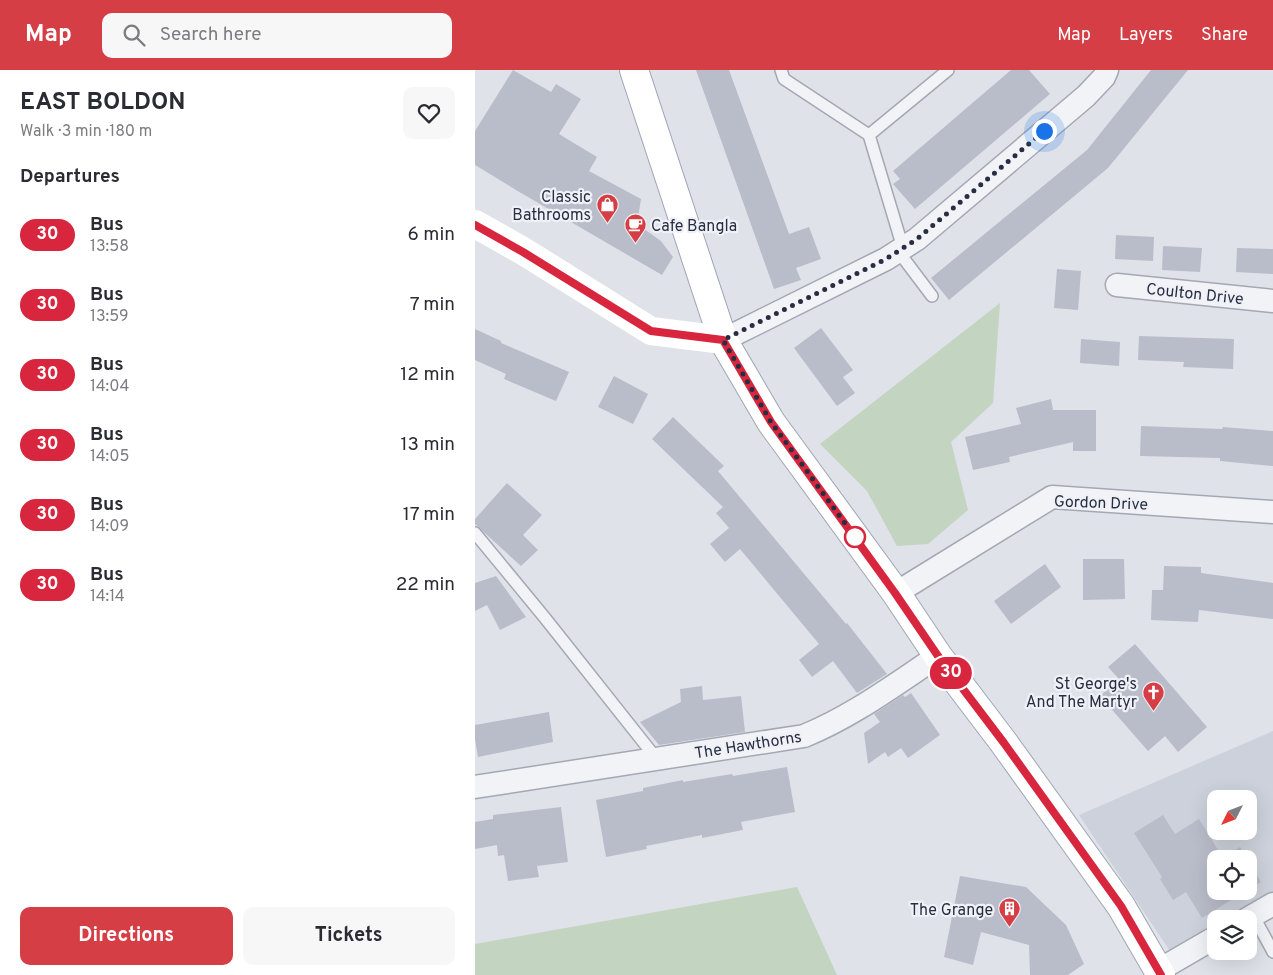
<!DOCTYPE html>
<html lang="en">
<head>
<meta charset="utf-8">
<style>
  body { margin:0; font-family:Overpass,sans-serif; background:#f7f7f7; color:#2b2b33; height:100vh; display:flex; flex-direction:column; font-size:19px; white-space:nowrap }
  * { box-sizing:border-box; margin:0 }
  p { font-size:16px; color:#7c7c81 }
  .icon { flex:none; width:28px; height:28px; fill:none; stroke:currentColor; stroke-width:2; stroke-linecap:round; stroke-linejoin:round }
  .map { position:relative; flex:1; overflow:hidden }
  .panel { display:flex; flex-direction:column; background:#fff; width:475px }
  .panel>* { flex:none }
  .badge { padding:0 10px; border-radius:16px; font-size:18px; line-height:32px }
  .needle { width:32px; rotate:228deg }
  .fabs { position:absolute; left:732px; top:720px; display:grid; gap:10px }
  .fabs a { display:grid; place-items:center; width:50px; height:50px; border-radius:10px; background:#fff; box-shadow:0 5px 20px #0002; font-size:25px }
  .you { position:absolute; width:25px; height:25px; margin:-12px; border:4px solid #fff; border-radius:50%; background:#1a73e8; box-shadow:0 0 0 8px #1a73e833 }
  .map>.badge { position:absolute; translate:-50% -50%; box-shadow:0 0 0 2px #fff }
  h2 { padding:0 20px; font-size:19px; line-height:45px }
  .round { display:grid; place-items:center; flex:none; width:52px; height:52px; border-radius:10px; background:#f7f7f7 }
  .summary { display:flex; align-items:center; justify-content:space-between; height:85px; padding:0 20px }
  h1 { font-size:24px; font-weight:700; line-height:38px }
  .primary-button { display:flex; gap:10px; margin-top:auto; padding:10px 20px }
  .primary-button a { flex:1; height:58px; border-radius:10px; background:#d53e44; color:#fff; font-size:20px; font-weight:700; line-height:58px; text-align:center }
  .primary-button a+a { background:#f7f7f7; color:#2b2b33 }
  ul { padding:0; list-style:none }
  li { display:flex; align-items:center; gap:15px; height:70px; padding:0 20px }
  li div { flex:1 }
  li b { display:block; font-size:19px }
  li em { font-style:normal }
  li .badge { min-width:55px; font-weight:700; text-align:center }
  header { display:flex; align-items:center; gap:30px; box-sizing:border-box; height:70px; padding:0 25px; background:#d53e44; color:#fff }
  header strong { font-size:24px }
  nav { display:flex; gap:28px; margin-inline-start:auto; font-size:18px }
  .search { width:350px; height:45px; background:#f7f7f7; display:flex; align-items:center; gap:12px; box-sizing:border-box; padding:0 18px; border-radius:10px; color:#7c7c81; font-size:19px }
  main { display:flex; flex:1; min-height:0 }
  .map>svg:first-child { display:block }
</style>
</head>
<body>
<header>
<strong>Map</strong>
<div class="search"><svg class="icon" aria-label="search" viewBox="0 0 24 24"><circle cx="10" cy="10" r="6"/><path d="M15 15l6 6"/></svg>Search here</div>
<nav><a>Map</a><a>Layers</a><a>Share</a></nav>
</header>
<main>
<section class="panel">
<div class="summary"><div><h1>EAST BOLDON</h1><p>Walk · 3 min · 180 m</p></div><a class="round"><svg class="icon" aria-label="heart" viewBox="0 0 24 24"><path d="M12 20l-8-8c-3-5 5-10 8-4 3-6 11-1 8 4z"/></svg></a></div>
<h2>Departures</h2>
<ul>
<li><span class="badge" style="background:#d7263d;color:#fff">30</span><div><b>Bus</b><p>13:58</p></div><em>6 min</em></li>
<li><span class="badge" style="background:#d7263d;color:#fff">30</span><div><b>Bus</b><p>13:59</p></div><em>7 min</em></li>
<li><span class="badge" style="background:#d7263d;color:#fff">30</span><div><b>Bus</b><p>14:04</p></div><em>12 min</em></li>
<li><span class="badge" style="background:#d7263d;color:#fff">30</span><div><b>Bus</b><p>14:05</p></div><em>13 min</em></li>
<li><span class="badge" style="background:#d7263d;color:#fff">30</span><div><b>Bus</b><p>14:09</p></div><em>17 min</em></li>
<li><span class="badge" style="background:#d7263d;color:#fff">30</span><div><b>Bus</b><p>14:14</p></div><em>22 min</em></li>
</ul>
<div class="primary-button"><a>Directions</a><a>Tickets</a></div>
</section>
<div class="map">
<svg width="798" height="905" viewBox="0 0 798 905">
  <rect width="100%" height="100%" fill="#dfe2e9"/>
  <path fill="#cdd1db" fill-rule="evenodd" d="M 798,661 L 798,824 L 757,849 L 741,849 L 741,858 L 697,884 L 604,745 ZM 741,729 L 774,729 L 774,761 L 741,761 ZM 741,789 L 774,789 L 774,821 L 741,821 Z"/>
  <g fill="#c3d4c0">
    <path d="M 525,233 L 518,333 L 476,372 L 493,440 L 453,474 L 422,476 L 392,421 L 345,374 Z"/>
    <path d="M 322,817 L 362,905 L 0,905 L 0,874 Z"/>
  </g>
  <g fill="#b9bdc9">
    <path d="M 38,0 L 76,22 L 81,14 L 106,29 L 84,64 L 122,87 L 114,101 L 166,129 L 162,154 L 186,171 L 198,187 L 187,205 L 41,120 L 0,95 L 0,61 Z"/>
    <path d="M 221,0 L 254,0 L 314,164 L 334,157 L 346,189 L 321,198 L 326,210 L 299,219 Z"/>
    <path d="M 536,0 L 554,0 L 575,24 L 440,139 L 418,114 L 425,109 L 418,101 Z"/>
    <path d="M 676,0 L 713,0 L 633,98 L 474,230 L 456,208 L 612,80 Z"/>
    <path d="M 641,165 L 679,167 L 678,191 L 640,189 Z"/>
    <path d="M 688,176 L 727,178 L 725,202 L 687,200 Z"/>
    <path d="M 762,178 L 798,179 L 798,204 L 761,202 Z"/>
    <path d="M 582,199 L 606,201 L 603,240 L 579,238 Z"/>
    <path d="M 346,258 L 378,300 L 368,307 L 380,323 L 362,336 L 319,278 Z"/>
    <path d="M 0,259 L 26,271 L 26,273 L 94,302 L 81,331 L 29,309 L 31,304 L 0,290 Z"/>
    <path d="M 664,266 L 759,269 L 758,299 L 708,297 L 709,292 L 663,290 Z"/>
    <path d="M 606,269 L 645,272 L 644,296 L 605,293 Z"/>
    <path d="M 139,306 L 173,324 L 158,354 L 123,337 Z"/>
    <path d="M 576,329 L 578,340 L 621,340 L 621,381 L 598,381 L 598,372 L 534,387 L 535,392 L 498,400 L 490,367 L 546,354 L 541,338 Z"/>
    <path d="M 198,347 L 249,396 L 243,401 L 371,554 L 372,553 L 412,604 L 382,623 L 358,591 L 337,607 L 324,590 L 344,574 L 265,479 L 250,492 L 235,474 L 254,458 L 241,443 L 248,437 L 177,369 Z"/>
    <path d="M 666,356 L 747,359 L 748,357 L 798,361 L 798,396 L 745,391 L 745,388 L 665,386 Z"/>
    <path d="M 32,413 L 67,445 L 48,465 L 63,480 L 46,496 L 0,454 L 0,449 Z"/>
    <path d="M 608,489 L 649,489 L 650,529 L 608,530 Z"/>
    <path d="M 570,494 L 586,517 L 536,554 L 519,531 Z"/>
    <path d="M 689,496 L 726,497 L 726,503 L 798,513 L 798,549 L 724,540 L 723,552 L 676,550 L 677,520 L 688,520 Z"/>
    <path d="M 21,506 L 51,547 L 25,560 L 12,535 L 0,541 L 0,513 Z"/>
    <path d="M 660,574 L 732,657 L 703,682 L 690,666 L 673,681 L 625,626 L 644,609 L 633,597 Z"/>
    <path d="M 227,616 L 228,630 L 266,626 L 270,662 L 184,675 L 165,652 L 206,632 L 205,619 Z"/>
    <path d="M 436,623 L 465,665 L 433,688 L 426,678 L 413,687 L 410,682 L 393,694 L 389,663 L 405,652 L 399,644 L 428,625 L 430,627 Z"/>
    <path d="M 74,642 L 78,672 L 3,687 L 0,669 L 0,655 Z"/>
    <path d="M 312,697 L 320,742 L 266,752 L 268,760 L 227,768 L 227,765 L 171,776 L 172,779 L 131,787 L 121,730 L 168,721 L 168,718 L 208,710 L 208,712 L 257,704 L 258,706 Z"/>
    <path d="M 86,737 L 93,792 L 62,796 L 64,807 L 33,811 L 29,785 L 23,786 L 22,775 L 0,779 L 0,752 L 18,749 L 18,745 Z"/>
    <path d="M 688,745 L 700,764 L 724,749 L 748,788 L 765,777 L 772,789 L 741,789 L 741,821 L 771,821 L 727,848 L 711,822 L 698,830 L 685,809 L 687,807 L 659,763 Z"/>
    <path d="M 774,792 L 786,812 L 774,819 Z"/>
    <path d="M 485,806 L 551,817 L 591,855 L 609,894 L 593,905 L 555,905 L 554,875 L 506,862 L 498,895 L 469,887 Z"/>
  </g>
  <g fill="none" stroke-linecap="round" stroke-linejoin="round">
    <defs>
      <g id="service">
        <path d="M 306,0 L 309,9 L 394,65 L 428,178"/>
        <path d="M 394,65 L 473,0"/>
        <path d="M 423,181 L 457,226"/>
        <path d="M 0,463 L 70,548 L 181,688"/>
        <path d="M 778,845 L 798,882"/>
      </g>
      <g id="minor">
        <path d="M 642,215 L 798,231"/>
        <path d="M 248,270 L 411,189 L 442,169 L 611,26 L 629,7 L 632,0"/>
        <path d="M 421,523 L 577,427 L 798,442"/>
        <path d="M 0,717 L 329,666 C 378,646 419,615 463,586"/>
        <path d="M 772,849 L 798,834"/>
        <path d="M 684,900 L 741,867"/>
      </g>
      <path id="primary" d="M 159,0 L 248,270 L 296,352 L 421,523 L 463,586 L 529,673 L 646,836 L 686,905"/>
    </defs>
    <use href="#service" stroke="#a4a8b3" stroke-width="14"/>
    <use href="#minor" stroke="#a4a8b3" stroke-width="25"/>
    <use href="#primary" stroke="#9ea5b6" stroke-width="30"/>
    <use href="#service" stroke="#f2f3f7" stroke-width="11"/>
    <use href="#minor" stroke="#f2f3f7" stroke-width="22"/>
    <path stroke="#fff" stroke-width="28" d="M 0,154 L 48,181 L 176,261 L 248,270"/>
    <use href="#primary" stroke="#fff" stroke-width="28"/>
  </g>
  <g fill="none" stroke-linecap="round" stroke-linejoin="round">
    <defs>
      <path id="line" d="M 0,155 L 48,182 L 176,261 L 248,270 L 296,352 L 420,523 L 463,586 L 529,673 L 646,836 L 686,905"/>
    </defs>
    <use href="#line" stroke="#fff" stroke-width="11"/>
    <use href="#line" stroke="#d7263d" stroke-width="8"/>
    <path stroke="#272e41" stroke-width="5" stroke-dasharray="0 9" d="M 380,467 L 296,352 L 248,270 L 411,189 L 442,169 L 569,61"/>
  </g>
  <defs>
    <symbol id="shop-pin" viewBox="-11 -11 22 30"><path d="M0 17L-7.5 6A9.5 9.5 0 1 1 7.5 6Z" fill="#d53e44" stroke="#eff1f7"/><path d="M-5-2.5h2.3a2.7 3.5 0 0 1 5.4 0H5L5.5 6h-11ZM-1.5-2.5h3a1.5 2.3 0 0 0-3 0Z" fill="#fff"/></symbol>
    <symbol id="cafe-pin" viewBox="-11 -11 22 30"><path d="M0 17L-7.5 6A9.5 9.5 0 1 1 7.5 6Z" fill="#d53e44" stroke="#eff1f7"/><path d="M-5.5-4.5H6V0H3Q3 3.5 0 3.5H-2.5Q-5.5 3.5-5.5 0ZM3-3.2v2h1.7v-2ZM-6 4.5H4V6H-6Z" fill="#fff"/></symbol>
    <symbol id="church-pin" viewBox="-11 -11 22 30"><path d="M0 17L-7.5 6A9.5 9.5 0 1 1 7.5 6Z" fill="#d53e44" stroke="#eff1f7"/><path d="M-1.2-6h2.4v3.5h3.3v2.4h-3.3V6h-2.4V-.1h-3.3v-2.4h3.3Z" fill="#fff"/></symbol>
    <symbol id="building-pin" viewBox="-11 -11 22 30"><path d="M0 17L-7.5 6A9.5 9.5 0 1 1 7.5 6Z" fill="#d53e44" stroke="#eff1f7"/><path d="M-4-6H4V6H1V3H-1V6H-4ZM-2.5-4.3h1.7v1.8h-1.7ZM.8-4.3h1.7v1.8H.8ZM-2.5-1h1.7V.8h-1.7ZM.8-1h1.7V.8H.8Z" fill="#fff"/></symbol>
  </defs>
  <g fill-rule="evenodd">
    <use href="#shop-pin" x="120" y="122" width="25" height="34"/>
    <use href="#cafe-pin" x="148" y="142" width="25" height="34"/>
    <use href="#church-pin" x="666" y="610" width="25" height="34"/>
    <use href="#building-pin" x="522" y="826" width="25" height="34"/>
  </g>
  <circle fill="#fff" stroke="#d7263d" stroke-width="2.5" cx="380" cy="467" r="10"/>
  <g text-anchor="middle" stroke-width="4.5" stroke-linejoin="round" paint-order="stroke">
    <g font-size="16" fill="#272e41" stroke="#eff1f7" text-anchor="end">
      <text x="116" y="132">Classic<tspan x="116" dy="18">Bathrooms</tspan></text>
      <text x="176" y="161" text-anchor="start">Cafe Bangla</text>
      <text x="662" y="619">St George's<tspan x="662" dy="18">And The Martyr</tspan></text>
      <text x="518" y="845">The Grange</text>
    </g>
    <g font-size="16" fill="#272e41" stroke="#eff1f7">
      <text transform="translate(720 223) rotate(6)" y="6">Coulton Drive</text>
      <text transform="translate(626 432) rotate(2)" y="6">Gordon Drive</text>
      <text transform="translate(273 674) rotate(-9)" y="6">The Hawthorns</text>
    </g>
  </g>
</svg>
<div class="fabs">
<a><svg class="needle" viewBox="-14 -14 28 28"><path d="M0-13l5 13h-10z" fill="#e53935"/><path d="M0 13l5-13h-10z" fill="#7c7c81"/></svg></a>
<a><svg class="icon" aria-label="locate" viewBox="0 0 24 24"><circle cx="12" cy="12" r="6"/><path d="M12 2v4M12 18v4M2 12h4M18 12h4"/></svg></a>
<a><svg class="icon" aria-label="layers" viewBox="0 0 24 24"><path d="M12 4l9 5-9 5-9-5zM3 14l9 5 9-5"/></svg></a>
</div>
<div class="you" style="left:569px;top:61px"></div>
<b class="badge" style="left:476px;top:603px;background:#d7263d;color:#fff">30</b>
</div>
</main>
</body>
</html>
